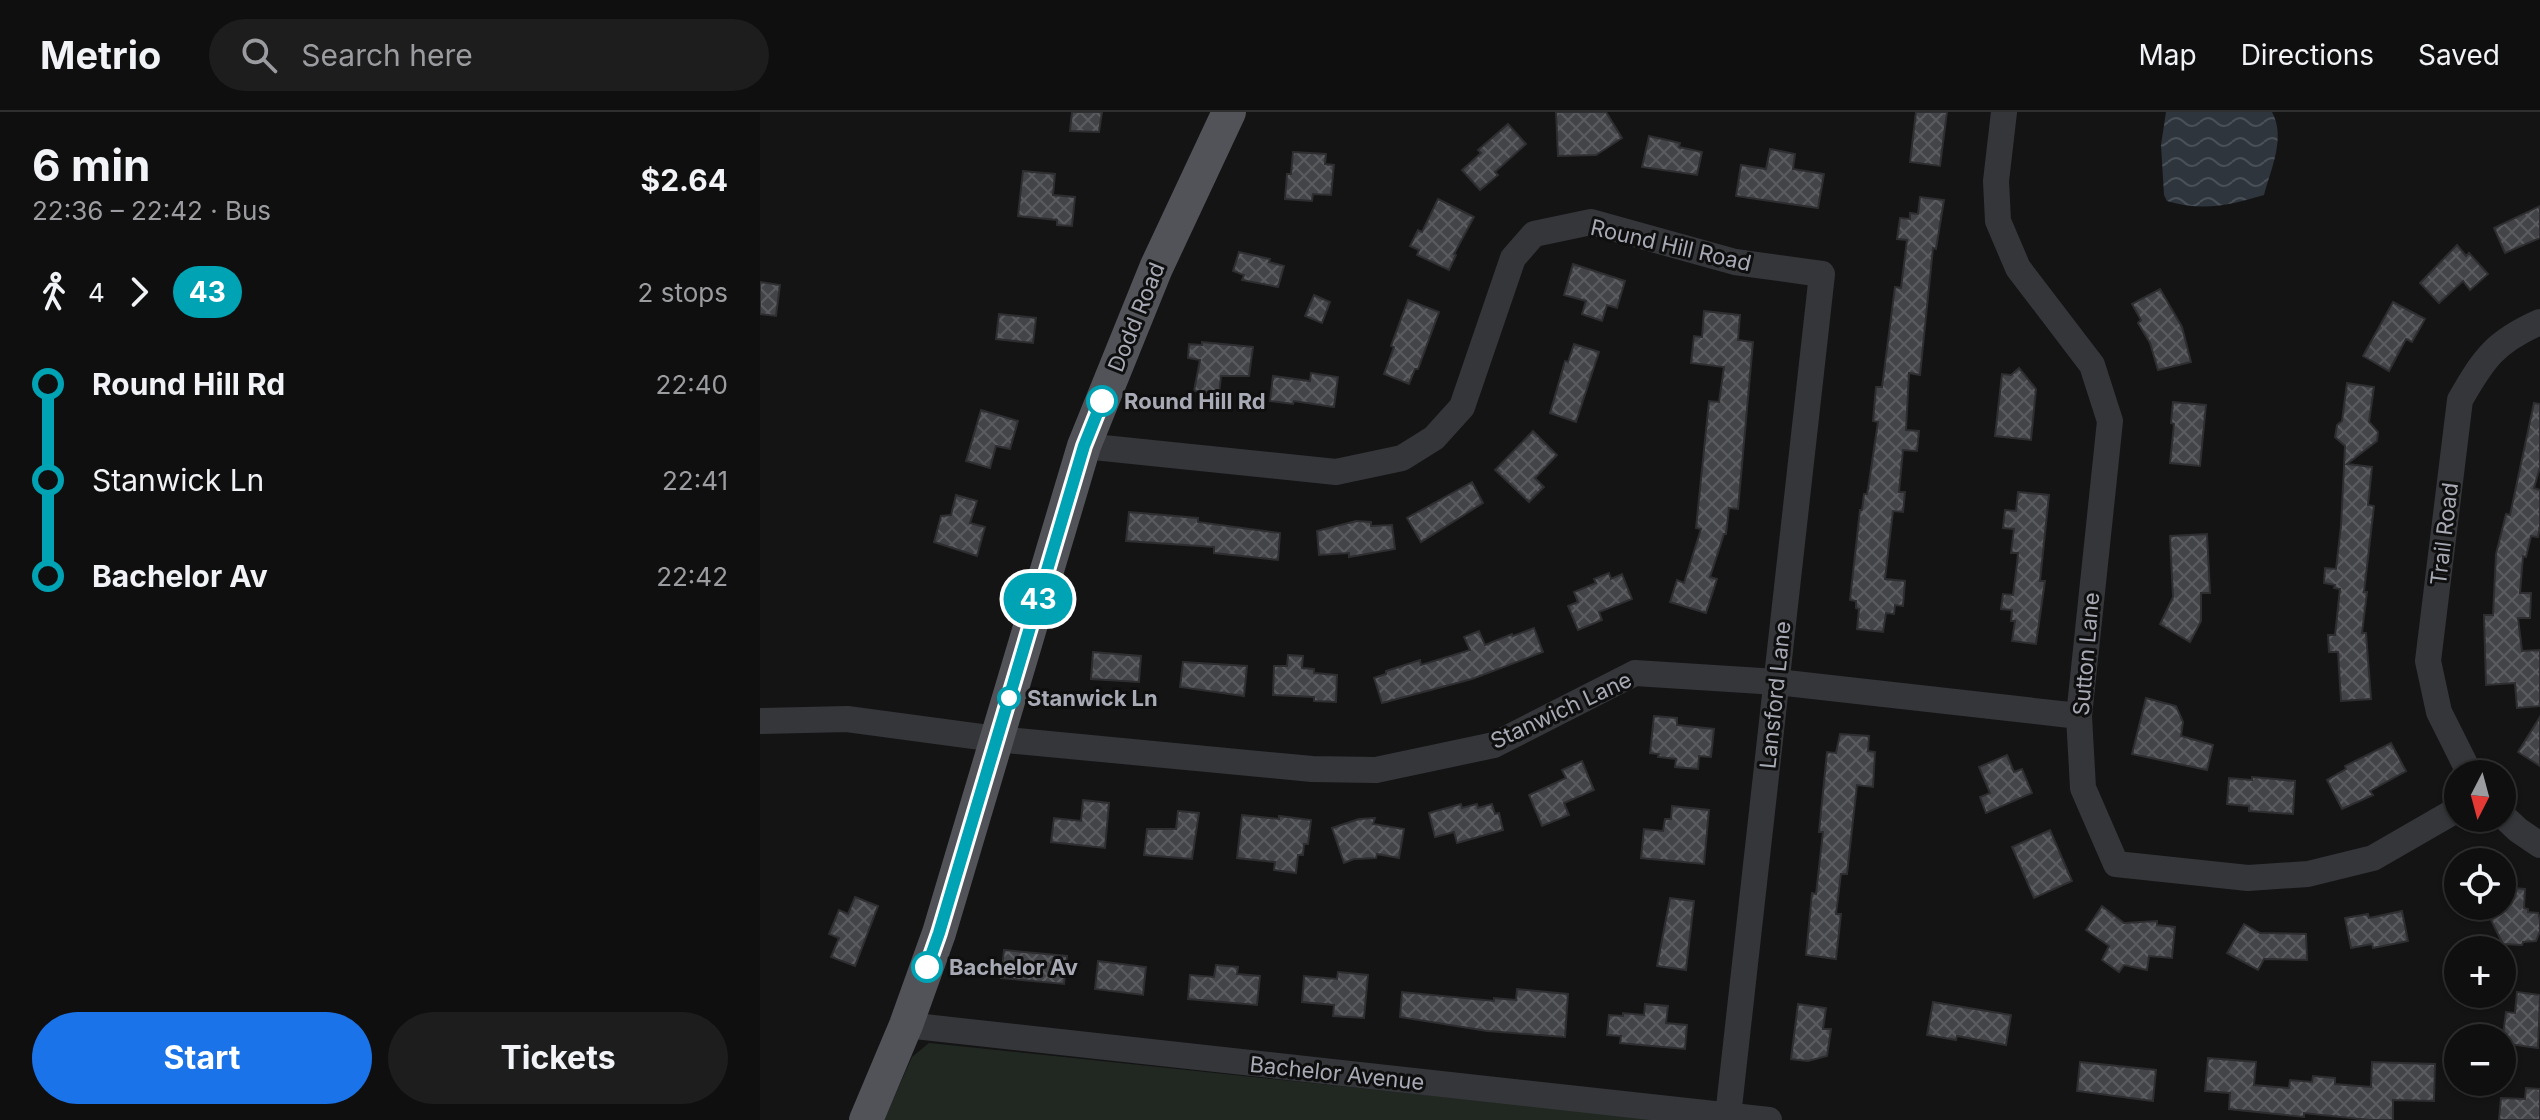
<!DOCTYPE html>
<html lang="en">
<head>
<meta charset="utf-8">
<style>
  body { margin:0; font-family:Inter,sans-serif; background:#1d1d1e; color:#f1f3f6; height:100vh; display:flex; flex-direction:column; font-size:30px; white-space:nowrap }
  * { box-sizing:border-box; margin:0 }
  p { font-size:26px; color:#9b9c9f }
  .icon { flex:none; width:44px; height:44px; fill:none; stroke:currentColor; stroke-width:2; stroke-linecap:round; stroke-linejoin:round }
  .map { position:relative; flex:1; overflow:hidden }
  .sheet { display:flex; flex-direction:column; background:#0f0f10; width:760px }
  .sheet>* { flex:none }
  .badge { padding:0 16px; border-radius:26px; font-size:28px; line-height:52px }
  .needle { width:52px; rotate:186deg }
  .fabs { position:absolute; left:1684px; top:648px; display:grid; gap:16px }
  .fabs a { display:grid; place-items:center; width:72px; height:72px; border-radius:50%; background:#0f0f10; box-shadow:0 2px 6px #0004,0 0 0 2px #2f2f30; font-size:40px }
  .map>.badge { position:absolute; translate:-50% -50%; box-shadow:0 0 0 4px #fff }
  .legs { display:flex; align-items:center; gap:12px; height:88px; padding:0 32px; font-size:26px }
  .legs p { margin-inline-start:auto }
  .overview { display:flex; align-items:center; justify-content:space-between; height:136px; padding:0 32px }
  h1 { font-size:44px; font-weight:700; line-height:60px }
  .action { display:flex; gap:16px; margin-top:auto; padding:16px 32px }
  .action a { flex:1; height:92px; border-radius:48px; background:#1a73e8; color:#fff; font-size:32px; font-weight:700; line-height:92px; text-align:center }
  .action a+a { background:#1d1d1e; color:#f1f3f6 }
  ul { padding:0 32px; list-style:none }
  li { display:flex; align-items:center; gap:28px; height:96px; font-size:30px }
  li i { display:grid; place-items:center; width:12px; height:100%; margin:0 10px; background:currentColor }
  li i::after { content:''; width:20px; height:20px; margin:-10px; border:6px solid; border-radius:50%; background:#0f0f10 }
  li p { margin-inline-start:auto }
  li:first-child i { background:linear-gradient(#0000 50%,currentColor 0) }
  li:last-child i { background:linear-gradient(currentColor 50%,#0000 0) }
  header { display:flex; align-items:center; gap:48px; box-sizing:border-box; height:112px; padding:0 40px; background:#0f0f10; border-bottom:2px solid #2f2f30 }
  header strong { font-size:38px }
  nav { display:flex; gap:44px; margin-inline-start:auto; font-size:28px }
  .search { width:560px; height:72px; background:#1d1d1e; display:flex; align-items:center; gap:20px; box-sizing:border-box; padding:0 28px; border-radius:44px; color:#9b9c9f; font-size:30px }
  main { display:flex; flex:1; min-height:0 }
  .map>svg:first-child { display:block }
</style>
</head>
<body>
<header>
<strong>Metrio</strong>
<div class="search"><svg class="icon" aria-label="search" viewBox="0 0 24 24"><circle cx="10" cy="10" r="6"/><path d="M15 15l6 6"/></svg>Search here</div>
<nav><a>Map</a><a>Directions</a><a>Saved</a></nav>
</header>
<main>
<section class="sheet">
<div class="overview"><div><h1>6 min</h1><p>22:36 – 22:42 · Bus</p></div><b>$2.64</b></div>
<div class="legs"><svg class="icon" aria-label="walk" viewBox="0 0 24 24"><circle cx="13" cy="4" r="2"/><path d="M13 8l-2 6 4 7M11 14l-3 7M7 12l3-4h3l4 4"/></svg>4<svg class="icon" aria-label="forward" viewBox="0 0 24 24"><path d="M9 5l7 7-7 7"/></svg><b class="badge" style="background:#00a3b4;color:#fff">43</b><p>2 stops</p></div>
<ul>
<li><i style="color:#00a3b4"></i><b>Round Hill Rd</b><p>22:40</p></li>
<li><i style="color:#00a3b4"></i><span>Stanwick Ln</span><p>22:41</p></li>
<li><i style="color:#00a3b4"></i><b>Bachelor Av</b><p>22:42</p></li>
</ul>
<div class="action"><a>Start</a><a>Tickets</a></div>
</section>
<div class="map">
<svg width="1780" height="1008" viewBox="0 0 1780 1008">
  <defs>
    <pattern id="water-waves" width="16" height="10" patternUnits="userSpaceOnUse" patternTransform="scale(2)"><rect width="16" height="10" fill="#2f353d"/><path d="M0 5q4-4 8 0t8 0" fill="none" stroke="#4a5057"/></pattern>
    <pattern id="building-cross-hatch" width="8" height="8" patternUnits="userSpaceOnUse" patternTransform="scale(2)"><rect width="8" height="8" fill="#434448"/><path d="M0 0l8 8M0 8l8-8" fill="none" stroke="#5b5c60"/></pattern>
  </defs>
  <rect width="100%" height="100%" fill="#141415"/>
  <path fill="#212822" d="M 169,931 L 904,1008 L 124,1008 L 152,945 Z"/>
  <path fill="url(#water-waves)" d="M 1406,0 L 1512,0 C 1526,25 1511,57 1504,83 C 1470,93 1443,100 1407,89 L 1404,83 L 1401,33 Z"/>
  <g fill="url(#building-cross-hatch)" stroke="#2e2e31" stroke-width="2">
    <path d="M 312,0 L 342,0 L 339,20 L 310,19 Z"/>
    <path d="M 796,0 L 846,0 L 862,26 L 836,43 L 798,44 Z"/>
    <path d="M 1156,0 L 1187,0 L 1180,54 L 1150,50 Z"/>
    <path d="M 748,12 L 766,32 L 735,60 L 738,63 L 720,78 L 702,58 L 721,41 L 718,38 Z"/>
    <path d="M 889,24 L 920,31 L 919,35 L 942,40 L 937,63 L 882,55 Z"/>
    <path d="M 1010,37 L 1035,42 L 1033,57 L 1064,62 L 1058,96 L 976,84 L 981,53 L 1006,57 Z"/>
    <path d="M 533,40 L 566,42 L 565,52 L 574,53 L 571,83 L 553,82 L 552,89 L 525,87 L 527,62 L 531,62 Z"/>
    <path d="M 263,59 L 295,62 L 293,83 L 315,85 L 312,114 L 297,113 L 297,108 L 258,104 Z"/>
    <path d="M 1160,85 L 1184,88 L 1176,137 L 1173,136 L 1160,263 L 1149,261 L 1146,318 L 1159,319 L 1157,339 L 1143,338 L 1139,380 L 1145,380 L 1143,400 L 1133,399 L 1125,467 L 1145,469 L 1143,494 L 1135,493 L 1134,502 L 1126,501 L 1123,520 L 1097,517 L 1099,497 L 1096,496 L 1096,489 L 1090,488 L 1100,398 L 1102,398 L 1104,382 L 1107,382 L 1108,377 L 1118,310 L 1113,309 L 1116,275 L 1122,275 L 1135,175 L 1141,176 L 1147,128 L 1137,127 L 1140,106 L 1150,107 L 1150,101 L 1158,102 Z"/>
    <path d="M 678,87 L 714,105 L 694,142 L 696,143 L 689,158 L 657,143 L 659,138 L 650,134 L 658,118 L 662,120 Z"/>
    <path d="M 1780,94 L 1780,126 L 1745,141 L 1734,116 Z"/>
    <path d="M 1697,133 L 1706,144 L 1709,141 L 1728,162 L 1710,178 L 1703,169 L 1679,191 L 1660,171 Z"/>
    <path d="M 479,140 L 510,147 L 509,150 L 524,154 L 518,175 L 482,168 L 484,163 L 473,159 Z"/>
    <path d="M 813,152 L 865,169 L 857,196 L 847,193 L 842,209 L 822,202 L 826,189 L 804,183 Z"/>
    <path d="M 0,170 L 20,173 L 16,204 L 0,202 Z"/>
    <path d="M 1400,177 L 1422,215 L 1431,250 L 1398,258 L 1390,231 L 1378,211 L 1381,208 L 1372,192 Z"/>
    <path d="M 554,183 L 570,190 L 562,211 L 545,204 Z"/>
    <path d="M 648,188 L 679,200 L 658,257 L 655,257 L 649,272 L 624,262 L 634,235 L 631,234 Z"/>
    <path d="M 1633,190 L 1665,207 L 1652,230 L 1646,227 L 1629,259 L 1603,244 Z"/>
    <path d="M 944,199 L 980,203 L 978,228 L 993,230 L 978,397 L 969,396 L 966,422 L 964,422 L 950,465 L 957,467 L 946,501 L 910,490 L 917,468 L 924,471 L 941,417 L 936,416 L 949,289 L 959,290 L 964,255 L 931,251 L 934,224 L 942,225 Z"/>
    <path d="M 239,202 L 276,206 L 273,231 L 236,227 Z"/>
    <path d="M 442,230 L 493,235 L 489,264 L 461,264 L 459,282 L 434,279 L 440,248 L 428,246 L 429,232 L 442,233 Z"/>
    <path d="M 814,232 L 839,240 L 816,310 L 790,301 L 805,249 L 808,250 Z"/>
    <path d="M 1259,256 L 1276,277 L 1271,328 L 1235,324 L 1242,262 L 1251,263 Z"/>
    <path d="M 551,261 L 578,265 L 574,295 L 534,289 L 533,292 L 510,289 L 513,264 L 550,269 Z"/>
    <path d="M 1587,271 L 1614,275 L 1609,310 L 1618,320 L 1617,329 L 1587,352 L 1612,355 L 1608,393 L 1614,394 L 1604,480 L 1607,480 L 1602,521 L 1606,521 L 1611,587 L 1581,589 L 1578,540 L 1569,540 L 1568,523 L 1575,523 L 1580,477 L 1574,476 L 1575,473 L 1564,471 L 1565,456 L 1576,457 L 1581,414 L 1585,334 L 1575,325 L 1577,313 L 1582,309 Z"/>
    <path d="M 1413,290 L 1446,293 L 1440,354 L 1410,351 L 1414,312 L 1411,311 Z"/>
    <path d="M 1774,291 L 1780,292 L 1780,355 L 1774,376 L 1780,378 L 1780,414 L 1778,425 L 1771,424 L 1766,445 L 1763,444 L 1760,481 L 1771,481 L 1770,506 L 1758,506 L 1762,539 L 1780,538 L 1780,594 L 1757,596 L 1755,571 L 1726,573 L 1724,503 L 1733,503 L 1736,442 L 1746,402 L 1750,403 Z"/>
    <path d="M 221,298 L 258,309 L 250,337 L 236,334 L 230,356 L 206,349 Z"/>
    <path d="M 773,319 L 797,343 L 775,366 L 784,375 L 769,390 L 735,358 Z"/>
    <path d="M 712,370 L 723,391 L 661,430 L 647,406 Z"/>
    <path d="M 1258,380 L 1289,383 L 1280,469 L 1285,469 L 1276,532 L 1252,529 L 1255,509 L 1251,509 L 1252,498 L 1241,497 L 1243,482 L 1253,483 L 1257,452 L 1258,441 L 1251,441 L 1254,417 L 1243,416 L 1245,398 L 1256,399 Z"/>
    <path d="M 196,383 L 217,389 L 210,411 L 225,415 L 217,444 L 174,430 L 181,404 L 191,403 Z"/>
    <path d="M 369,400 L 438,406 L 438,410 L 520,421 L 518,448 L 454,441 L 454,435 L 366,429 Z"/>
    <path d="M 596,409 L 611,410 L 611,414 L 632,413 L 635,437 L 589,445 L 589,441 L 559,443 L 557,419 Z"/>
    <path d="M 1447,422 L 1450,481 L 1441,481 L 1441,509 L 1430,530 L 1400,512 L 1413,485 L 1410,424 Z"/>
    <path d="M 849,461 L 851,467 L 862,462 L 872,487 L 839,500 L 842,508 L 818,518 L 808,494 L 818,490 L 814,480 L 836,471 L 834,467 Z"/>
    <path d="M 774,516 L 783,540 L 712,567 L 622,591 L 614,566 L 626,562 L 626,559 L 660,548 L 661,553 L 710,538 L 704,525 L 719,519 L 725,533 L 752,522 L 753,524 Z"/>
    <path d="M 333,540 L 381,544 L 379,570 L 331,567 Z"/>
    <path d="M 528,543 L 543,544 L 542,556 L 554,557 L 554,561 L 577,563 L 576,590 L 554,589 L 554,585 L 513,583 L 514,554 L 527,554 Z"/>
    <path d="M 423,550 L 487,554 L 484,584 L 420,575 Z"/>
    <path d="M 1386,586 L 1416,594 L 1423,610 L 1421,624 L 1453,633 L 1447,658 L 1372,642 Z"/>
    <path d="M 894,604 L 917,606 L 917,613 L 954,617 L 951,645 L 939,644 L 938,657 L 915,655 L 916,647 L 898,645 L 899,642 L 890,641 Z"/>
    <path d="M 1780,605 L 1780,654 L 1758,640 Z"/>
    <path d="M 1080,622 L 1109,624 L 1108,639 L 1115,640 L 1113,675 L 1097,673 L 1087,762 L 1081,762 L 1076,802 L 1081,802 L 1076,847 L 1046,843 L 1052,781 L 1056,782 L 1063,720 L 1059,720 L 1067,640 L 1076,641 Z"/>
    <path d="M 1631,631 L 1646,659 L 1610,679 L 1613,683 L 1582,697 L 1567,668 L 1586,657 L 1585,654 Z"/>
    <path d="M 1247,643 L 1254,660 L 1262,657 L 1272,681 L 1226,701 L 1220,685 L 1230,681 L 1219,655 Z"/>
    <path d="M 822,649 L 834,678 L 804,691 L 809,703 L 782,714 L 769,683 L 806,666 L 802,658 Z"/>
    <path d="M 1492,665 L 1535,669 L 1533,702 L 1489,699 L 1489,694 L 1467,692 L 1469,666 L 1492,668 Z"/>
    <path d="M 323,688 L 349,691 L 345,736 L 291,730 L 294,706 L 321,709 Z"/>
    <path d="M 701,692 L 702,696 L 717,692 L 718,696 L 732,692 L 735,702 L 739,701 L 743,718 L 697,731 L 694,720 L 675,725 L 669,701 Z"/>
    <path d="M 912,694 L 949,698 L 944,752 L 881,746 L 884,717 L 903,719 L 905,707 L 911,707 Z"/>
    <path d="M 418,699 L 439,701 L 432,747 L 384,743 L 387,717 L 416,717 Z"/>
    <path d="M 482,703 L 519,707 L 519,704 L 551,708 L 548,732 L 544,732 L 543,743 L 538,743 L 536,761 L 514,758 L 515,750 L 477,746 Z"/>
    <path d="M 615,706 L 613,712 L 644,717 L 639,746 L 617,742 L 616,746 L 594,747 L 584,751 L 572,716 L 599,707 Z"/>
    <path d="M 1290,718 L 1312,769 L 1274,786 L 1252,735 Z"/>
    <path d="M 1742,775 L 1765,777 L 1764,796 L 1768,797 L 1768,800 L 1778,801 L 1780,808 L 1780,819 L 1776,829 L 1763,830 L 1762,833 L 1743,832 L 1724,794 L 1742,794 Z"/>
    <path d="M 95,785 L 118,794 L 95,854 L 71,845 L 79,826 L 69,822 L 79,798 L 88,802 Z"/>
    <path d="M 910,786 L 934,789 L 926,858 L 897,854 Z"/>
    <path d="M 1342,794 L 1364,811 L 1397,809 L 1397,813 L 1415,815 L 1412,846 L 1389,844 L 1387,858 L 1364,853 L 1359,860 L 1342,848 L 1349,834 L 1326,818 Z"/>
    <path d="M 1642,799 L 1648,829 L 1613,836 L 1612,832 L 1591,836 L 1585,806 L 1608,802 L 1609,806 Z"/>
    <path d="M 1484,812 L 1500,821 L 1546,822 L 1547,848 L 1504,847 L 1498,858 L 1467,841 Z"/>
    <path d="M 244,838 L 307,844 L 304,872 L 241,866 Z"/>
    <path d="M 338,849 L 386,855 L 383,883 L 335,877 Z"/>
    <path d="M 456,853 L 478,855 L 477,862 L 500,864 L 497,893 L 428,887 L 430,863 L 454,865 Z"/>
    <path d="M 578,860 L 608,863 L 604,906 L 573,904 L 574,893 L 542,890 L 544,864 L 577,867 Z"/>
    <path d="M 757,877 L 808,882 L 805,925 L 727,919 L 640,905 L 642,880 L 734,889 L 734,886 L 756,888 Z"/>
    <path d="M 1757,880 L 1780,883 L 1778,936 L 1742,931 L 1746,900 L 1755,901 Z"/>
    <path d="M 1173,890 L 1251,903 L 1246,933 L 1197,924 L 1196,928 L 1167,923 Z"/>
    <path d="M 885,892 L 908,894 L 906,911 L 927,913 L 925,937 L 860,931 L 861,924 L 847,923 L 849,903 L 863,904 L 863,901 L 884,903 Z"/>
    <path d="M 1038,892 L 1066,896 L 1063,917 L 1071,917 L 1067,944 L 1048,949 L 1031,947 Z"/>
    <path d="M 1448,946 L 1496,950 L 1494,973 L 1529,976 L 1530,968 L 1552,970 L 1553,964 L 1575,966 L 1575,972 L 1611,975 L 1612,950 L 1675,952 L 1674,989 L 1633,988 L 1633,1008 L 1610,1008 L 1544,1001 L 1544,1005 L 1469,997 L 1470,981 L 1445,979 Z"/>
    <path d="M 1320,950 L 1396,958 L 1393,989 L 1317,979 Z"/>
    <path d="M 1766,976 L 1780,977 L 1780,1008 L 1739,1008 L 1741,986 L 1765,987 Z"/>
  </g>
  <g fill="none" stroke-linecap="round" stroke-linejoin="round">
    <g stroke="#35363a" stroke-width="26">
      <path d="M 1244,0 L 1236,69 L 1238,109 L 1258,156 L 1332,253 L 1350,309 L 1319,604 L 1323,676 L 1356,752 L 1488,766 L 1548,762 L 1613,746 L 1698,697"/>
      <path d="M 324,334 L 576,360 L 642,346 L 674,326 L 702,295 L 753,146 L 774,122 L 831,110 L 975,150 L 1062,162 L 968,1004"/>
      <path d="M 0,609 L 87,607 L 236,627 L 552,657 L 616,658 L 734,633 L 875,561 L 1017,570 L 1319,604"/>
      <path d="M 1710,662 L 1679,600 L 1668,549 L 1700,288 C 1724,246 1735,230 1780,210"/>
      <path d="M 1742,703 L 1758,718 L 1780,733"/>
      <path d="M 146,913 L 1009,1008"/>
    </g>
    <path stroke="#525359" stroke-width="34" d="M 106,1008 L 146,913 L 179,821 L 324,334 L 396,156 L 469,0"/>
  </g>
  <g fill="none" stroke-linecap="round" stroke-linejoin="round">
    <defs>
      <path id="line-1" d="M 167,855 L 179,821 L 324,334 L 342,289"/>
    </defs>
    <use href="#line-1" stroke="#fff" stroke-width="18"/>
    <use href="#line-1" stroke="#00a3b4" stroke-width="12"/>
  </g>
  <g fill="#fff" stroke="#00a3b4" stroke-width="4">
    <circle cx="342" cy="289" r="14"/>
    <circle cx="249" cy="586" r="10"/>
    <circle cx="167" cy="855" r="14"/>
  </g>
  <g text-anchor="middle" stroke-width="6" stroke-linejoin="round" paint-order="stroke">
    <g font-size="22" fill="#a7aab4" stroke="#0f0f10">
      <text transform="translate(911 133) rotate(13)" y="8">Round Hill Road</text>
      <text transform="translate(376 205) rotate(-68)" y="8">Dodd Road</text>
      <text transform="translate(1684 422) rotate(-83)" y="8">Trail Road</text>
      <text transform="translate(1326 542) rotate(-85)" y="8">Sutton Lane</text>
      <text transform="translate(1015 583) rotate(-84)" y="8">Lansford Lane</text>
      <text transform="translate(801 598) rotate(-25)" y="8">Stanwich Lane</text>
      <text transform="translate(577 961) rotate(6)" y="8">Bachelor Avenue</text>
    </g>
    <g font-size="22" font-weight="bold" fill="#a7aab4" stroke="#0f0f10" text-anchor="start">
      <text x="364" y="297">Round Hill Rd</text>
      <text x="267" y="594">Stanwick Ln</text>
      <text x="189" y="863">Bachelor Av</text>
    </g>
  </g>
</svg>
<div class="fabs">
<a><svg class="needle" viewBox="-14 -14 28 28"><path d="M0-13l5 13h-10z" fill="#e53935"/><path d="M0 13l5-13h-10z" fill="#9b9c9f"/></svg></a>
<a><svg class="icon" aria-label="locate" viewBox="0 0 24 24"><circle cx="12" cy="12" r="6"/><path d="M12 2v4M12 18v4M2 12h4M18 12h4"/></svg></a>
<a>+</a>
<a>−</a>
</div>
<b class="badge" style="left:278px;top:487px;background:#00a3b4;color:#fff">43</b>
</div>
</main>
</body>
</html>
